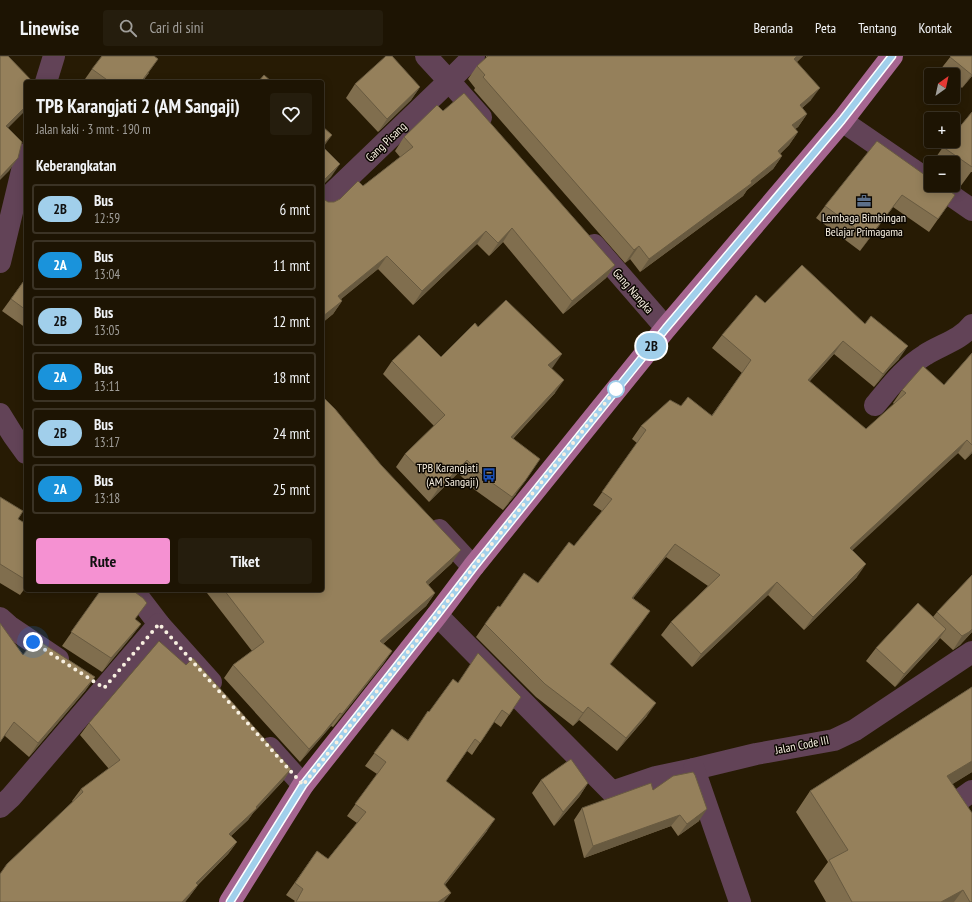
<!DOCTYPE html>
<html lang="id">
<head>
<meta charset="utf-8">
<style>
  body { margin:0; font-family:"PT Sans Narrow",sans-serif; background:#251d0d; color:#f1f3f6; height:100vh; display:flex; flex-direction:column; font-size:15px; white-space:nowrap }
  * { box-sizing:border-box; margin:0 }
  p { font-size:13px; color:#a09e9a }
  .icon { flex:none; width:22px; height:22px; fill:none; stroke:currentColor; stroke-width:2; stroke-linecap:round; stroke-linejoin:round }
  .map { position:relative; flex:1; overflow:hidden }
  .details { position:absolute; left:24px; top:24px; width:300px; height:512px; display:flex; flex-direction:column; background:#1d1403; border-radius:4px; box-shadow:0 2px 10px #0003,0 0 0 1px #3b3325 }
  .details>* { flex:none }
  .badge { padding:0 8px; border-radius:13px; font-size:14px; line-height:26px }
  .needle { width:26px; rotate:33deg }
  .tools { position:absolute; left:924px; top:12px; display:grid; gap:8px }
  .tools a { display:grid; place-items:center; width:36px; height:36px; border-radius:4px; background:#1d1403; box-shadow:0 2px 10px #0003,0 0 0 1px #3b3325; font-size:20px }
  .you { position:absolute; width:20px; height:20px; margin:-10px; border:3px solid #fff; border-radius:50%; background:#1a73e8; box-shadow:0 0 0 6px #1a73e833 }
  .map>.badge { position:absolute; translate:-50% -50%; box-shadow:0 0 0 2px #fff }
  h2 { padding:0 12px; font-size:15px; line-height:36px }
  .round { display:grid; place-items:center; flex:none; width:42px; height:42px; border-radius:4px; background:#251d0d }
  .head { display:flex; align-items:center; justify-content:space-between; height:68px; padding:0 12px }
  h1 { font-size:19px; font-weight:700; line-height:30px }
  .primary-button { display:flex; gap:8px; margin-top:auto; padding:8px 12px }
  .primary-button a { flex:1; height:46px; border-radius:4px; background:#f591d2; color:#111; font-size:16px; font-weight:700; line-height:46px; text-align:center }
  .primary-button a+a { background:#251d0d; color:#f1f3f6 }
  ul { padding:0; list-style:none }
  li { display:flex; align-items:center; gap:12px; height:50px; margin:0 8px 6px; padding:0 4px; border:2px solid #3b3325; border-radius:4px }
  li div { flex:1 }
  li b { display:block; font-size:15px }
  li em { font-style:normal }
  li .badge { min-width:44px; font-weight:700; text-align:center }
  header { display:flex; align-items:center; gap:24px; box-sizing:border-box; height:56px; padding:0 20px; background:#1d1403; border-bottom:1px solid #3b3325 }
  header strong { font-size:19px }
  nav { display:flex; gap:22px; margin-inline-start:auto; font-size:14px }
  .search { width:280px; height:36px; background:#251d0d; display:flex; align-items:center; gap:10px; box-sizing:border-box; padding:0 14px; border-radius:4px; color:#a09e9a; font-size:15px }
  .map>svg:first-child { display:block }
</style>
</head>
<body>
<header>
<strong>Linewise</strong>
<div class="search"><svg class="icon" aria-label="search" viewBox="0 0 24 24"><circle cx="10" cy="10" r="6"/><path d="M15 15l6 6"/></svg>Cari di sini</div>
<nav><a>Beranda</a><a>Peta</a><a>Tentang</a><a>Kontak</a></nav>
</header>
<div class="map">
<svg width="972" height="846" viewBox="0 0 972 846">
  <rect width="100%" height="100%" fill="#271b04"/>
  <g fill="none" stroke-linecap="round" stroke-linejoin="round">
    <g stroke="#624357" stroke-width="22">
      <path d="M 426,0 L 449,25 L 481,61"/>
      <path d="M 46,26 L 54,0"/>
      <path d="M 842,65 L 931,126"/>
      <path d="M 936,129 L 972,154"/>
      <path d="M 322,147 L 449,25 L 474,0"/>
      <path d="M 594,189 L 666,272"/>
      <path d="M 0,206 L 26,98"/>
      <path d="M 875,349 C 891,330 904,312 925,299 C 940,289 961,284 972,269"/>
      <path d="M 0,358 L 13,379 L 26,397"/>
      <path d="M 439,474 L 473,511"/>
      <path d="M 133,534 L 159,568 L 211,626"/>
      <path d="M 437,559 L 612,736 L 656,721 L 694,713 L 756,698 L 834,684 L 855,674 L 972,596"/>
      <path d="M 0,562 L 9,570 L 58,603"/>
      <path d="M 270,692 L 303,729"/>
      <path d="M 694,713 L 740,846"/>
      <path d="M 954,748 L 972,735"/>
      <path d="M 0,751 L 11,741 L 159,568"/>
    </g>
    <path stroke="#a66691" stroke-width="22" d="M 230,846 L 303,729 L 437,559 L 473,511 L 666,272 L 842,65 L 892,0"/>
  </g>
  <g fill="#806e4e">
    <path d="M 486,0 L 803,0 L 797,6 L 811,44 L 802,52 L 807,58 L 798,71 L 795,73 L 798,76 L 789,89 L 780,98 L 782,100 L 773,113 L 747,134 L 743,140 L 640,216 L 630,203 L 625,207 L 474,34 L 475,32 L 468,23 L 477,10 L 486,2 Z"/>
    <path d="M 951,0 L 972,0 L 972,20 L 962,32 L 953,24 L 953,19 L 946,19 L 940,14 Z"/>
    <path d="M 92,13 L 149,17 L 142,26 L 83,26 Z"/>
    <path d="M 355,28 L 420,31 L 411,44 L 378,76 L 346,42 Z"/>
    <path d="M 443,55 L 615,209 L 606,222 L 563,258 L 503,186 L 489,200 L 477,188 L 413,249 L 378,213 L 341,243 L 342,245 L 333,258 L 322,267 L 322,142 L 328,146 L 334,146 L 363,130 L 400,101 L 395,95 L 404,81 Z"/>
    <path d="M 972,56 L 972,116 L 971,116 L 960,131 L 953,126 L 953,107 L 932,107 L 943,91 Z"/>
    <path d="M 922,117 L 955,139 L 929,176 L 893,151 L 860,195 L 816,162 L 825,150 Z"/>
    <path d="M 26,222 L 26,272 L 2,255 Z"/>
    <path d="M 765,247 L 899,303 L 889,313 L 874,331 L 834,298 L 809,326 L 866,373 L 894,348 L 893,347 L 902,334 L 944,329 L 972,297 L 972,397 L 965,404 L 958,397 L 852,494 L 857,521 L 804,574 L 768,539 L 692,611 L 661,579 L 671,566 L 708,530 L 666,501 L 633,542 L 650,555 L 610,608 L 647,660 L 617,695 L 579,664 L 573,670 L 536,641 L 476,581 L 485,568 L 500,551 L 538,527 L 574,490 L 602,455 L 593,449 L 637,387 L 632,383 L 641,370 L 681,350 L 712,359 L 742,317 L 712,292 L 722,279 Z"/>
    <path d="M 478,271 L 553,311 L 551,312 L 555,337 L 513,383 L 516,438 L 503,454 L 475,434 L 458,417 L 429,446 L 396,411 L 405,398 L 434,370 L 383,318 L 392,305 L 441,301 Z"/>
    <path d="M 0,441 L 18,463 L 26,468 L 26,531 L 20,539 L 0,527 Z"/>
    <path d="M 452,507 L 428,529 L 435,537 L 426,550 L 383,588 L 392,595 L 383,608 L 333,671 L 331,670 L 313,691 L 300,706 L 224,622 L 233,609 L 252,595 L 207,537 L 204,534 L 322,534 Z"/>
    <path d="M 972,519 L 972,576 L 960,589 L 953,594 L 940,582 L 937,586 L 895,631 L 866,605 L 876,592 L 933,561 L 937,556 Z"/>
    <path d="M 101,534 L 141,568 L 131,581 L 102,616 L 62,590 Z"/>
    <path d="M 23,599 L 95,621 L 85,635 L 29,701 L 5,680 Z"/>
    <path d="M 457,627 L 521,641 L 501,671 L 494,666 L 472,699 L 467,695 L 446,725 L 487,775 L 445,829 L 444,846 L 294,846 L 295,845 L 286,839 L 317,795 L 328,803 L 357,767 L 347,760 L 377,718 L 365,710 L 392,673 L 408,684 L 429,656 Z"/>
    <path d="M 972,631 L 972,716 L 952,728 L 972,846 L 826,846 L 814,825 L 828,806 L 796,756 L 810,735 Z"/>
    <path d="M 89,667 L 291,713 L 283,725 L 253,757 L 248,764 L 231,780 L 237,786 L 228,798 L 198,829 L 189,841 L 185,846 L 0,846 L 73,746 L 72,745 L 81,733 L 109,713 L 80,679 Z"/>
    <path d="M 541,724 L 588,727 L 579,741 L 554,770 L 532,737 Z"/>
    <path d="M 653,734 L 699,765 L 678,780 L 671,770 L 584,802 L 574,764 L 582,752 Z"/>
  </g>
  <g fill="#685a40">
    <path d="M 797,0 L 803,0 L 785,16 L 794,3 Z"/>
    <path d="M 158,3 L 142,26 L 141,26 Z"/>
    <path d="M 972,18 L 972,20 L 962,32 Z"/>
    <path d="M 420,31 L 411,44 L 378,76 L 387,63 Z"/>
    <path d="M 820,32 L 811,44 L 791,62 L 800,49 Z"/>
    <path d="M 26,50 L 26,54 L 0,80 L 6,70 Z"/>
    <path d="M 807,58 L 798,71 L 783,82 L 792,69 Z"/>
    <path d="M 798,76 L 789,89 L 769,108 L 778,95 Z"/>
    <path d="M 332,79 L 322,93 L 322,90 Z"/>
    <path d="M 782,100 L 773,113 L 747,134 L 743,140 L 640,216 L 649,203 L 751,125 Z"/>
    <path d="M 18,102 L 9,115 L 0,124 L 0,121 Z"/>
    <path d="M 340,108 L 331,121 L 322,130 L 322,126 Z"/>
    <path d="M 902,139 L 860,195 L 869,182 Z"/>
    <path d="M 512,172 L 503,186 L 489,200 L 498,187 Z"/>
    <path d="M 486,175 L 477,188 L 413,249 L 422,235 Z"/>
    <path d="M 639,190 L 630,203 L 625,207 L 634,194 Z"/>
    <path d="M 387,200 L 378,213 L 329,253 L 338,240 Z"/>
    <path d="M 615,209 L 606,222 L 563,258 L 572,245 Z"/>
    <path d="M 342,245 L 333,258 L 322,267 L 322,261 Z"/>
    <path d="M 843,285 L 834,298 L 799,337 L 808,324 Z"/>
    <path d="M 908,290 L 899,303 L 889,313 L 874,331 L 883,318 L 898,300 Z"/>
    <path d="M 562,298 L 553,311 L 539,322 L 548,309 Z"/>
    <path d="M 564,324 L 555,337 L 502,394 L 511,381 Z"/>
    <path d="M 967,384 L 958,397 L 841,505 L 850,492 Z"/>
    <path d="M 972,395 L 972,397 L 965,404 Z"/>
    <path d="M 467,404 L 458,417 L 429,446 L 438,433 Z"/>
    <path d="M 525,425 L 516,438 L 503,454 L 512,441 Z"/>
    <path d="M 675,488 L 666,501 L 623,555 L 632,542 Z"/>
    <path d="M 461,494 L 452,507 L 417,539 L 426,526 Z"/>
    <path d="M 866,508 L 857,521 L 804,574 L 813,561 Z"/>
    <path d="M 777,526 L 768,539 L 692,611 L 701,598 Z"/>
    <path d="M 435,537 L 426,550 L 371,598 L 380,585 Z"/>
    <path d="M 650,555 L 641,568 L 601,621 L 610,608 Z"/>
    <path d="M 141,568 L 131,581 L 102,616 L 111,602 Z"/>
    <path d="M 946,573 L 937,586 L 895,631 L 904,618 Z"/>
    <path d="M 972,573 L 972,576 L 960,589 L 953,594 L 962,580 Z"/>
    <path d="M 392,595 L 383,608 L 333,671 L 342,658 Z"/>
    <path d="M 95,621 L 85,635 L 29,701 L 38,687 Z"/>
    <path d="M 656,647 L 647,660 L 617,695 L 626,682 Z"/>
    <path d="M 588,651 L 579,664 L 573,670 L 583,657 Z"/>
    <path d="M 340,657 L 331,670 L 313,691 L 300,706 L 309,693 Z"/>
    <path d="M 972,705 L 972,716 L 932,741 L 947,720 Z"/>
    <path d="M 291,713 L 283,725 L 253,757 L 248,764 L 220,790 L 229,778 L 256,751 Z"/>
    <path d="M 588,727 L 579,741 L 554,770 L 563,756 Z"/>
    <path d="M 707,753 L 699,765 L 678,780 L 687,768 Z"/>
    <path d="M 680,759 L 671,770 L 584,802 L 593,790 Z"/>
    <path d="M 495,763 L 487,775 L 436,840 L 444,828 Z"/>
    <path d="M 237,786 L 228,798 L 187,839 L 196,827 Z"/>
    <path d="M 198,829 L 189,841 L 185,846 L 182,846 Z"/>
    <path d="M 963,834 L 954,846 L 941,846 Z"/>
    <path d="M 451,837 L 444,846 L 438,846 Z"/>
  </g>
  <g fill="#95805b" stroke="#685a40">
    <path d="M 0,0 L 8,0 L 33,26 L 26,26 L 26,50 L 6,70 L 22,86 L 18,102 L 0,121 Z"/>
    <path d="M 102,0 L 154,0 L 158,3 L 141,26 L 110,26 L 92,13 Z"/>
    <path d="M 386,0 L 392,0 L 420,31 L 387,63 L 355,28 Z"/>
    <path d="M 488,0 L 797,0 L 794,3 L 820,32 L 800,49 L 807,58 L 792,69 L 798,76 L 778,95 L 782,100 L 751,125 L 752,127 L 649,203 L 639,190 L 634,194 L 483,21 L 485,19 L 477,10 Z"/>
    <path d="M 951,0 L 972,0 L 972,19 L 950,1 Z"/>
    <path d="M 264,19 L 272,26 L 258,26 Z"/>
    <path d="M 464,37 L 615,209 L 572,245 L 512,172 L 498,187 L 486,175 L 422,235 L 387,200 L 338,240 L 342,245 L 322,261 L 322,142 L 328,146 L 334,146 L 340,143 L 358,125 L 363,130 L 413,91 L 404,81 L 437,49 L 443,55 Z"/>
    <path d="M 972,56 L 972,111 L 943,91 L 948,85 L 953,85 L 953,79 Z"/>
    <path d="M 322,70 L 332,79 L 322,90 L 340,108 L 322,126 Z"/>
    <path d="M 877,85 L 922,117 L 931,123 L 931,129 L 942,129 L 955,139 L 938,163 L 902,139 L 869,182 L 825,150 Z"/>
    <path d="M 802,209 L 865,268 L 871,260 L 908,290 L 898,300 L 883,318 L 843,285 L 808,324 L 866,373 L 906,337 L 902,334 L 923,310 L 944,329 L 972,297 L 972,389 L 967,384 L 850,492 L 866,508 L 813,561 L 777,526 L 701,598 L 671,566 L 720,519 L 675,488 L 632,542 L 650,555 L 610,608 L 656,647 L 626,682 L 588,651 L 583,657 L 545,628 L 485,568 L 498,550 L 500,551 L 524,517 L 538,527 L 569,486 L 574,490 L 612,443 L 602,436 L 646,374 L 641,370 L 670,344 L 681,350 L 688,341 L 712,360 L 751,304 L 722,279 L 756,239 L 765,247 Z"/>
    <path d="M 26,222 L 26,254 L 11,243 Z"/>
    <path d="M 506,244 L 562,298 L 548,309 L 564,324 L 511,381 L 540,403 L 525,425 L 512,441 L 484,421 L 467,404 L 438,433 L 405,398 L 445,359 L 392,305 L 419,279 L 441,301 L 475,267 L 478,271 Z"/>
    <path d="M 322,340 L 335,353 L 381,409 L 461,494 L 426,526 L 435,537 L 380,585 L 392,595 L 342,658 L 340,657 L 322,679 L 309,693 L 233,609 L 264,586 L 224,534 L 322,534 Z"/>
    <path d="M 0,441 L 23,455 L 18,463 L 26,468 L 26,524 L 0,508 Z"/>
    <path d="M 972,519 L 972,573 L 969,576 L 962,580 L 937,556 Z"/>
    <path d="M 101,534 L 132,534 L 143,542 L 147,547 L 135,563 L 141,568 L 111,602 L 71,576 Z"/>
    <path d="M 918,547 L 946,573 L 904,618 L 876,592 Z"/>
    <path d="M 0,567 L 23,599 L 36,583 L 95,621 L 38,687 L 14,666 L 0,686 Z"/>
    <path d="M 159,585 L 186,609 L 193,602 L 291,713 L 256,751 L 257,752 L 229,778 L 237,786 L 196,827 L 198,829 L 182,846 L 0,846 L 0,818 L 7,808 L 83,736 L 81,733 L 120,704 L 89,667 Z"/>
    <path d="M 478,597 L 521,641 L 509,659 L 502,654 L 480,687 L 475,683 L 446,725 L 495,763 L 444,828 L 451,837 L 438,846 L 296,846 L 303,833 L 295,827 L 317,795 L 328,803 L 366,756 L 355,748 L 386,706 L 374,697 L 392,673 L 408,685 L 428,655 L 429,656 L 453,623 L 458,627 Z"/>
    <path d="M 972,631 L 972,705 L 947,720 L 972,757 L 972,846 L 970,846 L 963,834 L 941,846 L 852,846 L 829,804 L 848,794 L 810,735 Z"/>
    <path d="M 571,703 L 588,727 L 563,756 L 541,724 Z"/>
    <path d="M 693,716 L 695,719 L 707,753 L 687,768 L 680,759 L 593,790 L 582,752 L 651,727 L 653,734 L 673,720 Z"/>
  </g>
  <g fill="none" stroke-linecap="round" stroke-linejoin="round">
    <defs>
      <path id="line" d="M 230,846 L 303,729 L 437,559 L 474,511 L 666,272 L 842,64 L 892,0"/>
    </defs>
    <use href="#line" stroke="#fff" stroke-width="9"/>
    <use href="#line" stroke="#a1cfeb" stroke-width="6"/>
    <path stroke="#f8f0e1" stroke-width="4" stroke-dasharray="0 7.2" d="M 33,586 L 104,632 L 159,568 L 303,729 L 437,559 L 483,499 L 618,331 L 616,333"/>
  </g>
  <defs>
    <symbol id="office-bare" viewBox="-9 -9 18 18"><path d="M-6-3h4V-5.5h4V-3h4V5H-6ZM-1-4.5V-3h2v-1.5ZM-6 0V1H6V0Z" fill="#5c6f8a" stroke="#0c0701" stroke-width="2.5" paint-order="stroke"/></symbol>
    <symbol id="bus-bare" viewBox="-9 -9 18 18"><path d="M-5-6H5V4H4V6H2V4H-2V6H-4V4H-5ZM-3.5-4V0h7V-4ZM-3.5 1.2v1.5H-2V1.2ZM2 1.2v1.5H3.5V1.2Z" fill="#1a4fb4" stroke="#0c0701" stroke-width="2.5" paint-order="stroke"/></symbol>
  </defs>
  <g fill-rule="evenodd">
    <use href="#office-bare" x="854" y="135" width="20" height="20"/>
    <use href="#bus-bare" x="479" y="409" width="20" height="20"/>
  </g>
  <circle fill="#fff" stroke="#a1cfeb" stroke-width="2" cx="616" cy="333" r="8"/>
  <g text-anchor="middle" stroke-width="3" stroke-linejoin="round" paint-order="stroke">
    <g font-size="12" fill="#f8f0e1" stroke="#0c0701">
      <text transform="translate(386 86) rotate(-44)" y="4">Gang Pisang</text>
      <text transform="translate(633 235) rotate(49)" y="4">Gang Nangka</text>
      <text transform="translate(802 689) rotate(-11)" y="4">Jalan Code III</text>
    </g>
    <g font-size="12" fill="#f8f0e1" stroke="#0c0701">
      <text x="864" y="166">Lembaga Bimbingan<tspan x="864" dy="14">Belajar Primagama</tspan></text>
      <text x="478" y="416" text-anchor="end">TPB Karangjati<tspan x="478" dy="14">(AM Sangaji)</tspan></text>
    </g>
  </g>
</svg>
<div class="tools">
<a><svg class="needle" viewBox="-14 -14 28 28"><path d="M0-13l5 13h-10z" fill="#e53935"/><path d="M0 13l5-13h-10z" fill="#a09e9a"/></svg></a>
<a>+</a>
<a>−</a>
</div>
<div class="you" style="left:33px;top:586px"></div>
<b class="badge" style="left:651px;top:290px;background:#a1cfeb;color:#111">2B</b>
<section class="details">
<div class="head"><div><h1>TPB Karangjati 2 (AM Sangaji)</h1><p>Jalan kaki · 3 mnt · 190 m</p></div><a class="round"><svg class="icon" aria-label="heart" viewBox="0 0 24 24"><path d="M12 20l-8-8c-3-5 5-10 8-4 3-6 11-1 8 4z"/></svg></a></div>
<h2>Keberangkatan</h2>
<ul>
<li><span class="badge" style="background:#a1cfeb;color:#111">2B</span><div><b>Bus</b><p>12:59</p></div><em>6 mnt</em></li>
<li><span class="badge" style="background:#1a93db;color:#fff">2A</span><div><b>Bus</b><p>13:04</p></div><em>11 mnt</em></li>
<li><span class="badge" style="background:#a1cfeb;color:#111">2B</span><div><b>Bus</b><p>13:05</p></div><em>12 mnt</em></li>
<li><span class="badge" style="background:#1a93db;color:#fff">2A</span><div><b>Bus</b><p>13:11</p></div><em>18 mnt</em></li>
<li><span class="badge" style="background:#a1cfeb;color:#111">2B</span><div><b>Bus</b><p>13:17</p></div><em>24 mnt</em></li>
<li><span class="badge" style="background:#1a93db;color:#fff">2A</span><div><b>Bus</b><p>13:18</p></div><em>25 mnt</em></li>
</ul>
<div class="primary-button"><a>Rute</a><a>Tiket</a></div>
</section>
</div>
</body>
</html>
